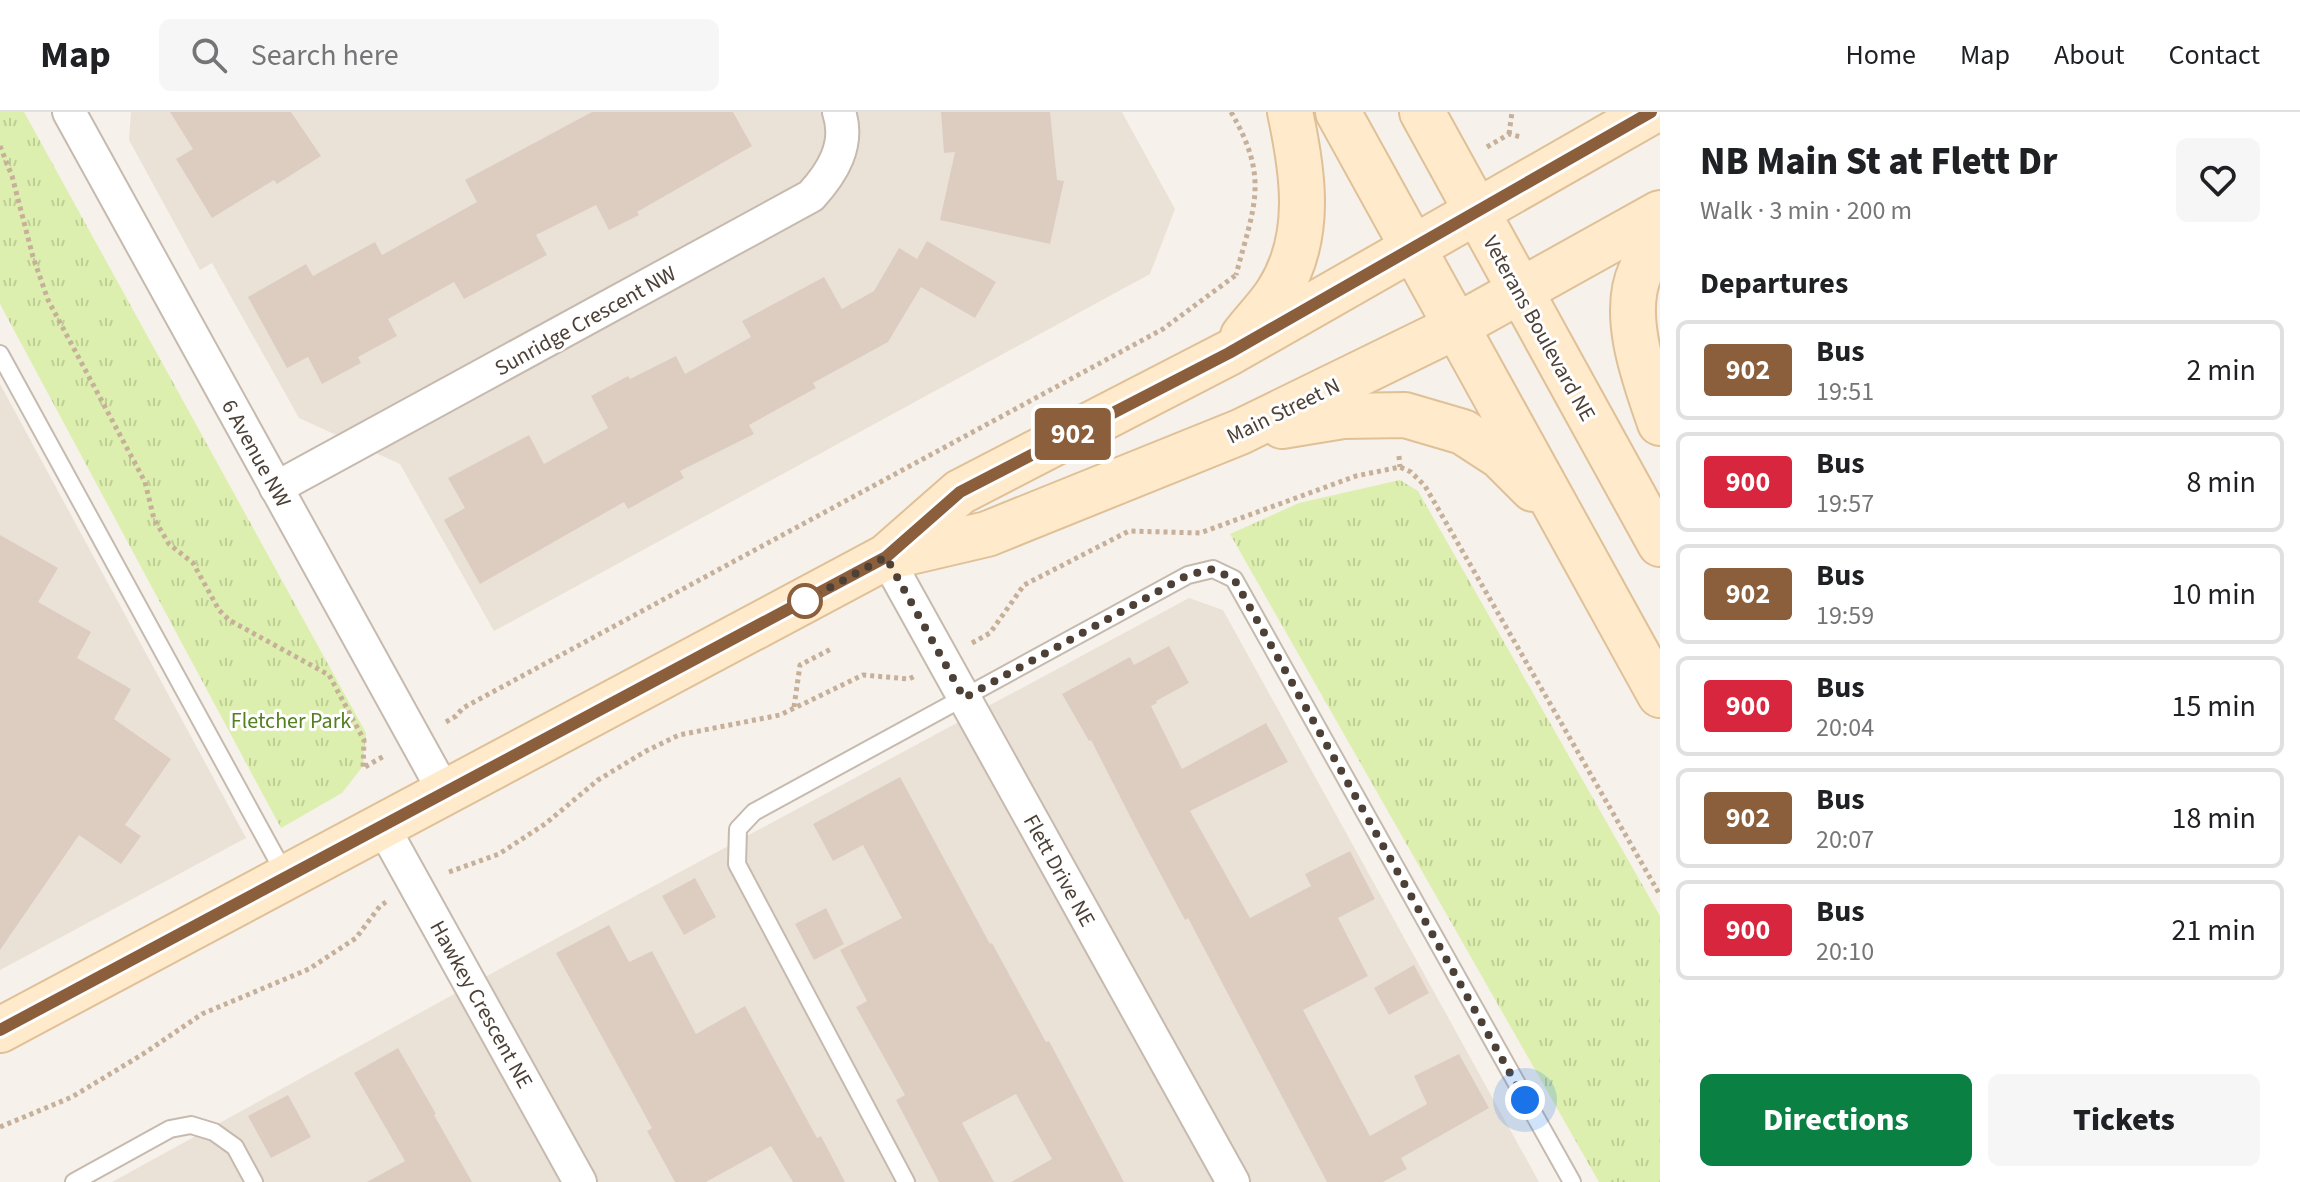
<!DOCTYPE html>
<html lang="en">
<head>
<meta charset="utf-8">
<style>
  body { margin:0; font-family:"Source Sans 3",sans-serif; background:#f6f6f6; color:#202124; height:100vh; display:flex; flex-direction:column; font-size:30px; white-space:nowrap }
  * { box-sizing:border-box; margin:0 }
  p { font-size:26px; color:#757577 }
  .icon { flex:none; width:44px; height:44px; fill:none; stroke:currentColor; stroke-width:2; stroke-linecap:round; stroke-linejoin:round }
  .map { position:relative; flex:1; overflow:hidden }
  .side { display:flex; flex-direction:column; background:#fff; width:640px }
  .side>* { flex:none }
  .badge { padding:0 16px; border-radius:6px; font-size:28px; line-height:52px }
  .you { position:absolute; width:40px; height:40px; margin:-20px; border:6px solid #fff; border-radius:50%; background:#1a73e8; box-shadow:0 0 0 12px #1a73e833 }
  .map>.badge { position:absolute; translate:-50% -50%; box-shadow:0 0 0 4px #fff }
  h2 { padding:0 40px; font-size:30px; line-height:72px }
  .round { display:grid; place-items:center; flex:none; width:84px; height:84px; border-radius:12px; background:#f6f6f6 }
  .summary { display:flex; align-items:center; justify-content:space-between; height:136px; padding:0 40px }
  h1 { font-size:38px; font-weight:800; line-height:60px }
  .button { display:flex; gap:16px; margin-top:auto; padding:16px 40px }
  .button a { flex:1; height:92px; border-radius:12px; background:#0b8043; color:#fff; font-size:32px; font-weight:800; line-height:92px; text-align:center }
  .button a+a { background:#f6f6f6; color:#202124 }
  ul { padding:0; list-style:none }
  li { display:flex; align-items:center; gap:24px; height:100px; margin:0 16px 12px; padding:0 24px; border:4px solid #e0e0e0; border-radius:12px }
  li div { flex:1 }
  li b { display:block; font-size:30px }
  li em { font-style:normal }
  li .badge { min-width:88px; font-weight:700; text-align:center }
  header { display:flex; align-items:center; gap:48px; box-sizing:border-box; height:112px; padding:0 40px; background:#fff; border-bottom:2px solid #e0e0e0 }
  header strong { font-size:38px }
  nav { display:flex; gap:44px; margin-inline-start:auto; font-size:28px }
  .search { width:560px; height:72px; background:#f6f6f6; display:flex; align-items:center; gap:20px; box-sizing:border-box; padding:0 28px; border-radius:12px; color:#757577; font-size:30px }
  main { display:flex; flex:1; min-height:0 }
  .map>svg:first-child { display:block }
</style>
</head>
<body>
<header>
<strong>Map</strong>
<div class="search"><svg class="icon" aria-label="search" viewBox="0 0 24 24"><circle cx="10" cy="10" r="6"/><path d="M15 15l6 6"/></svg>Search here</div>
<nav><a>Home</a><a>Map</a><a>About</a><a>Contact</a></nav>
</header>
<main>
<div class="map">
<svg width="1660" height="1070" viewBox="0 0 1660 1070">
  <defs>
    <pattern id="park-tufts" width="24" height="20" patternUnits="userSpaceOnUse" patternTransform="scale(2)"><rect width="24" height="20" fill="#dcefae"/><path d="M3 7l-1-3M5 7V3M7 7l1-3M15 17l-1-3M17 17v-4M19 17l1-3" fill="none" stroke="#bece96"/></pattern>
  </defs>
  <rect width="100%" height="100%" fill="#f6f1ea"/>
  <g fill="#ebe2d7">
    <path d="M 131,0 L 1122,0 L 1175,97 L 1150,162 L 494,519 L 400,352 L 299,306 L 212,151 L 200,158 L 129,28 Z"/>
    <path d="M 0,272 L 246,726 L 0,858 Z"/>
    <path d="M 1189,486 L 1223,498 L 1539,1070 L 112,1070 L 498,858 Z"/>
  </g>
  <g fill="url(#park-tufts)">
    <path d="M 0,0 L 24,0 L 366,621 L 363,654 L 342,681 L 281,716 L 0,192 Z"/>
    <path d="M 1400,368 L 1418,379 L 1660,804 L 1660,1070 L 1599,1070 L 1230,422 L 1299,391 Z"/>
  </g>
  <g fill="#ddcdc1">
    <path d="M 170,0 L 291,0 L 321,44 L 277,72 L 274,68 L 212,106 L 176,47 L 193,37 Z"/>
    <path d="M 592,0 L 733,0 L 752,34 L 637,100 L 639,103 L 609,118 L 596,93 L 536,123 L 547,143 L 464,187 L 454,170 L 388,207 L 397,224 L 358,245 L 361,251 L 322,272 L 308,245 L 287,256 L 248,185 L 306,152 L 313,164 L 375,130 L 382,143 L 477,90 L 465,68 Z"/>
    <path d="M 941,0 L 1050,0 L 1057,68 L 1064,69 L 1050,132 L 940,108 L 955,40 L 944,41 Z"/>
    <path d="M 927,129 L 996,170 L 975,206 L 921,175 L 888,230 L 813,271 L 816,276 L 749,313 L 754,322 L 680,359 L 684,366 L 628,397 L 624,390 L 480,472 L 444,408 L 465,396 L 448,366 L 529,323 L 544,352 L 608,316 L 591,284 L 628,264 L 630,267 L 676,244 L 685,262 L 751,225 L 742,209 L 824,165 L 842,197 L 874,179 L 899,136 L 917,147 Z"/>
    <path d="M 0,423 L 58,456 L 38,490 L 91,520 L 77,546 L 131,577 L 114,607 L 171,647 L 125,713 L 141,724 L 121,752 L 79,723 L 0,838 Z"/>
    <path d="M 1169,534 L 1189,571 L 1156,589 L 1157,591 L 1151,594 L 1182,657 L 1266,611 L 1288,650 L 1190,699 L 1250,806 L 1311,774 L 1305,762 L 1350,739 L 1375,787 L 1338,806 L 1368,864 L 1303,898 L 1370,1024 L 1427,992 L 1414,964 L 1459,942 L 1489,996 L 1401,1046 L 1407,1057 L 1383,1070 L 1327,1070 L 1188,806 L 1185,808 L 1136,716 L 1091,628 L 1089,629 L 1062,582 L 1130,545 L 1134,553 Z"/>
    <path d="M 900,665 L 990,832 L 992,831 L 1046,930 L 1049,929 L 1124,1070 L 1011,1070 L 1052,1047 L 1016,982 L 962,1011 L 994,1070 L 939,1070 L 896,988 L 905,983 L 856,895 L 867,889 L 840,838 L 902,806 L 863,733 L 833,749 L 813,712 Z"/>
    <path d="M 695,766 L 716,805 L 684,823 L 662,784 Z"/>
    <path d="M 826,796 L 844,832 L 814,848 L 795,812 Z"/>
    <path d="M 609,813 L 629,850 L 652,839 L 696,922 L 745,894 L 817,1026 L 821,1024 L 845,1070 L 793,1070 L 771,1034 L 706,1070 L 675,1070 L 647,1019 L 652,1016 L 556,841 Z"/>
    <path d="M 1414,853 L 1429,881 L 1389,903 L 1374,876 Z"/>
    <path d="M 398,936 L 436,1002 L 434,1003 L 472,1070 L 367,1070 L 405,1049 L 354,961 Z"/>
    <path d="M 288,983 L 311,1025 L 271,1046 L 248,1004 Z"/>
  </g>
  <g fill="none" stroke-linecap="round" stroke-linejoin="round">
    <defs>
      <g id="lane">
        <path d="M 0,242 L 286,764"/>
        <path d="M 74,1070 L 170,1017 L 191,1013 L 214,1020 L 235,1035 L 254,1070"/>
        <path d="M 906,1070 L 737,752 L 738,717 L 754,700 L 1188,463 L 1213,457 L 1234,467 L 1572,1070"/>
      </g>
      <g id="street">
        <path d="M 69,0 L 445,681"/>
        <path d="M 276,376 L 811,84 C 832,61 850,33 839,0"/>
        <path d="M 886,445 L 1233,1070"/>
        <path d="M 383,715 L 580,1070"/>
      </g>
      <g id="secondary">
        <path d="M 1338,0 L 1660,583"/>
        <path d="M 1422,0 L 1660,432"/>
        <path d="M 1660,132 C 1654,140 1645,149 1641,158 C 1620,202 1645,268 1660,311"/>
        <path d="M 1243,224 C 1254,209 1268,196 1278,180 C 1313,125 1303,60 1290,0"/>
        <path d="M 1282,314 L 1343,304 L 1405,303 L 1463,320 L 1500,344 L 1533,377"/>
        <path d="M 893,444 L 987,422 L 1240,320 L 1457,214 L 1660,101"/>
        <path d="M 0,918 L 886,445 L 960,380 L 1229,241 L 1651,0"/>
      </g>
    </defs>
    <use href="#lane" stroke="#c6baae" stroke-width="20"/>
    <use href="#street" stroke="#c6baae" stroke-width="36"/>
    <use href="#secondary" stroke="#dfc097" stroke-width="48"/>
    <g stroke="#c7b09a" stroke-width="5" stroke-dasharray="4 4" stroke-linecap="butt">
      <path d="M 1231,0 C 1270,67 1254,94 1236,163"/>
      <path d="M 1509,22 L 1512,0"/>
      <path d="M 0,34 L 12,64 L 33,145 L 48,188 L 145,370 L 154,407 L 169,432 L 193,451 L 219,498 L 229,508 L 329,563 L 364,628 L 363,656 L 384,644"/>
      <path d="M 1487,35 L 1509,22 L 1521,25"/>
      <path d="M 1399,344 L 1400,355"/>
      <path d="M 972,531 L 990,521 L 1024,473 L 1129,419 L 1200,421 L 1356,364 L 1400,355 L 1411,360 L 1425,374 L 1660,783"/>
      <path d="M 794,595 L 800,553 L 831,537"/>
      <path d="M 446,610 L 456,604 L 463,596 L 1163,217 L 1236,163"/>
      <path d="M 449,760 L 499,742 L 545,712 L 598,668 L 646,639 L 679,623 L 780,603 L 863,563 L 909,567 L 915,564"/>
      <path d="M 0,1015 L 72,985 L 143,942 L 202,902 L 309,857 L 356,826 L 380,794 L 386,790"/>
    </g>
    <use href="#lane" stroke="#fff" stroke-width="16"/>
    <use href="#street" stroke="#fff" stroke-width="32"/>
    <use href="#secondary" stroke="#ffeacb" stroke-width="44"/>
  </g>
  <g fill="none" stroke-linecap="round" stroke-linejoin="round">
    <defs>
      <path id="line" d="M 0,918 L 886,445 L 960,380 L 1229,241 L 1651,0"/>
    </defs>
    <use href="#line" stroke="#fff" stroke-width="18"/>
    <use href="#line" stroke="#8b5e3c" stroke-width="12"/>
    <path stroke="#4c4037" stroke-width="8" stroke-dasharray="0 14.4" d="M 805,489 L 886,445 L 964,586 L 1188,463 L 1213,457 L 1234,467 L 1525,988"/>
  </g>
  <circle fill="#fff" stroke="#8b5e3c" stroke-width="4" cx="805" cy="489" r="16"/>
  <g text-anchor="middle" stroke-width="6" stroke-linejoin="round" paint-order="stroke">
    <g font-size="22" fill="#4c4037" stroke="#fff">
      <text transform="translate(585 208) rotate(-29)" y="8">Sunridge Crescent NW</text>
      <text transform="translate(1540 216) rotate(61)" y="8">Veterans Boulevard NE</text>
      <text transform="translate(1283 298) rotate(-26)" y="8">Main Street N</text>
      <text transform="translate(257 341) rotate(61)" y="8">6 Avenue NW</text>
      <text transform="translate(1060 758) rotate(61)" y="8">Flett Drive NE</text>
      <text transform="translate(482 892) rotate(61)" y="8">Hawkey Crescent NE</text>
    </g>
    <g font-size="22" fill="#548020" stroke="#fff">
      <text x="291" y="616">Fletcher Park</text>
    </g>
  </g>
</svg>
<div class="you" style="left:1525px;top:988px"></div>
<b class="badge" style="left:1073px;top:322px;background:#8b5e3c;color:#fff">902</b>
</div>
<section class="side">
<div class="summary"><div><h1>NB Main St at Flett Dr</h1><p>Walk · 3 min · 200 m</p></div><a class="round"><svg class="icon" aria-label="heart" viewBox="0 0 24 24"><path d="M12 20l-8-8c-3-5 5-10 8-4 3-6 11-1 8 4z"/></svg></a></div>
<h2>Departures</h2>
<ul>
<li><span class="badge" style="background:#8b5e3c;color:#fff">902</span><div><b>Bus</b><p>19:51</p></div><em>2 min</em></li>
<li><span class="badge" style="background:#d7263d;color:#fff">900</span><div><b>Bus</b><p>19:57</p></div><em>8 min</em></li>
<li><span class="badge" style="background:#8b5e3c;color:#fff">902</span><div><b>Bus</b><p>19:59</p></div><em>10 min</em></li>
<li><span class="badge" style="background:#d7263d;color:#fff">900</span><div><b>Bus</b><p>20:04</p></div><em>15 min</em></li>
<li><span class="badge" style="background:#8b5e3c;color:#fff">902</span><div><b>Bus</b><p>20:07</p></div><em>18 min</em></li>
<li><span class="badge" style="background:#d7263d;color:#fff">900</span><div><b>Bus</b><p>20:10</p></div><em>21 min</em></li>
</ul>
<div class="button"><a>Directions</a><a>Tickets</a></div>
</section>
</main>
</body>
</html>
